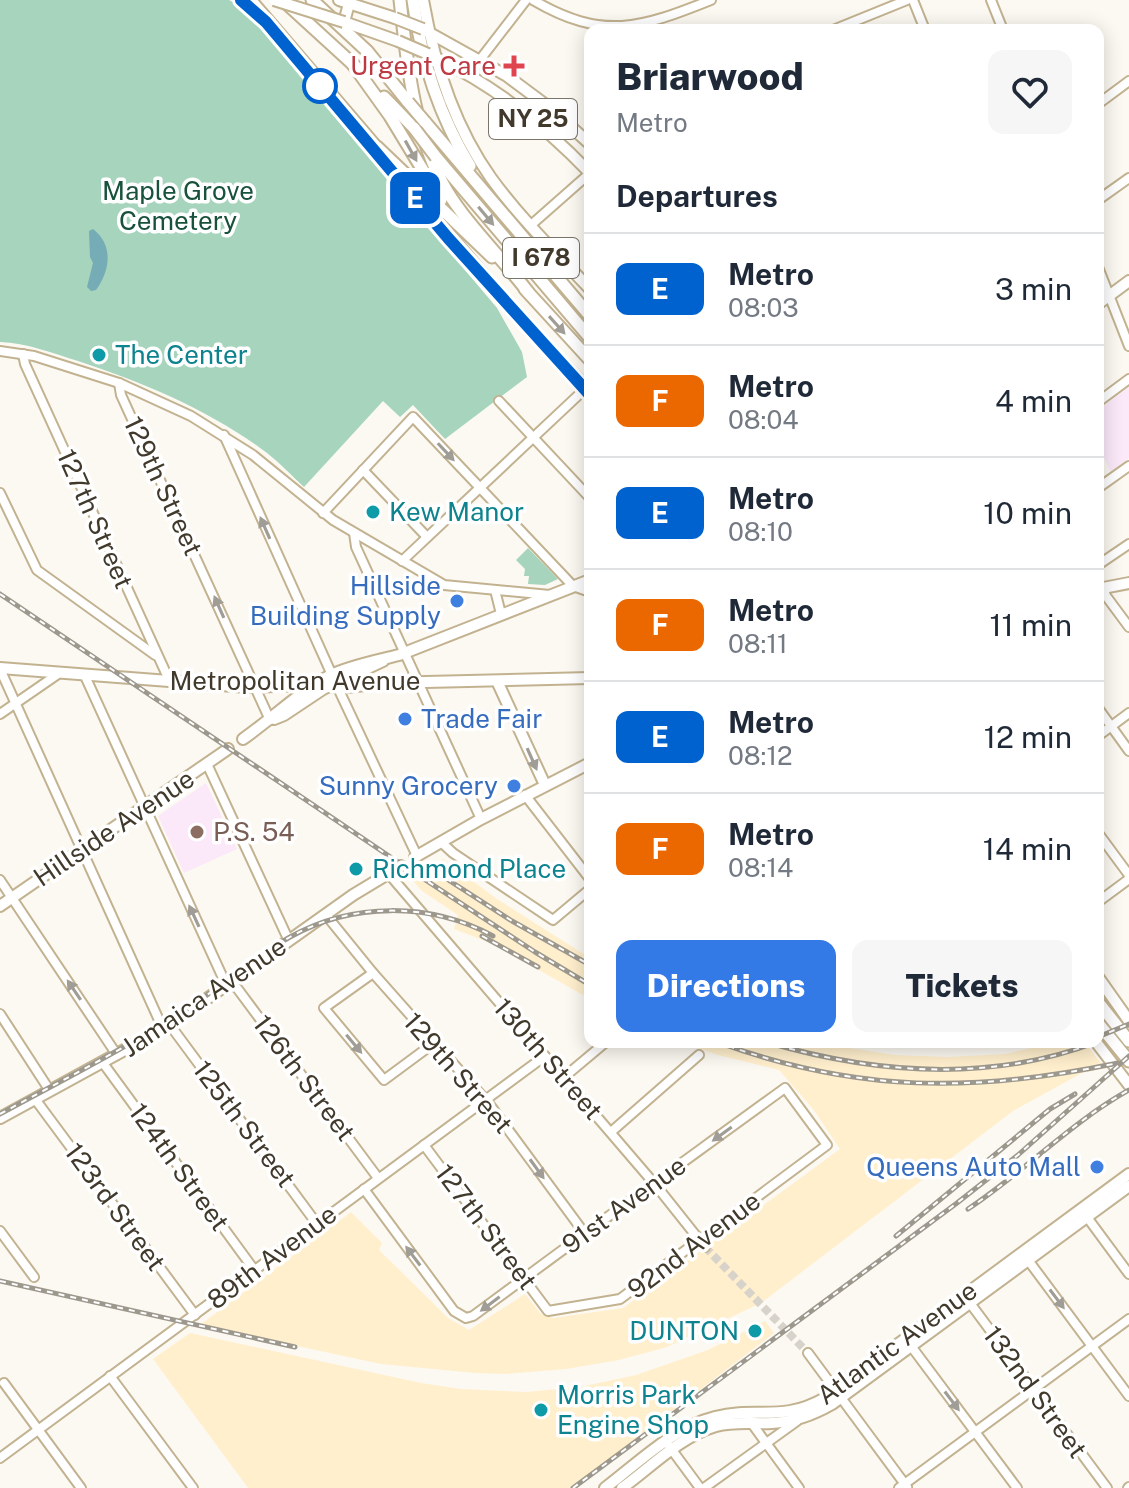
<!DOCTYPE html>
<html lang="en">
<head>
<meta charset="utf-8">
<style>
  body { margin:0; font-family:"Public Sans",sans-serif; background:#f6f6f7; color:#1f2937; height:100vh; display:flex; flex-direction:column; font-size:30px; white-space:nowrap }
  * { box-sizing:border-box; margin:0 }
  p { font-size:26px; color:#747a83 }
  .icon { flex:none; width:44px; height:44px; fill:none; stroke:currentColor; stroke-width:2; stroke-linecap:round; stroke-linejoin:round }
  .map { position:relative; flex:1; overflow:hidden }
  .panel { position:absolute; left:584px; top:24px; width:520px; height:1024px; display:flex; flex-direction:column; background:#fff; border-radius:16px; box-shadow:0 4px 20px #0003 }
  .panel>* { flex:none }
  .badge { padding:0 16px; border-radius:12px; font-size:28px; line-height:52px }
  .map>.badge { position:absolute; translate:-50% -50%; box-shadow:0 0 0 4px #fff }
  h2 { padding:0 32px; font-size:30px; line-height:72px }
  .round { display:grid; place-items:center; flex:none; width:84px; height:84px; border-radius:16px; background:#f6f6f7 }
  .headline { display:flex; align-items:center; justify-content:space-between; height:136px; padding:0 32px }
  h1 { font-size:38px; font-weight:800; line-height:60px }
  .primary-button { display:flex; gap:16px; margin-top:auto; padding:16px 32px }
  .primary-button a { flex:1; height:92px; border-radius:16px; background:#337ae7; color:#fff; font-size:32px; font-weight:800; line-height:92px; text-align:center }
  .primary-button a+a { background:#f6f6f7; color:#1f2937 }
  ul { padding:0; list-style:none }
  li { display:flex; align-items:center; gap:24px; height:112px; padding:0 32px; border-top:2px solid #e0e1e3 }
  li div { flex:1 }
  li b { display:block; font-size:30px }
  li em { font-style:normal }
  li .badge { min-width:88px; font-weight:700; text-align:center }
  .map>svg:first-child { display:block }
</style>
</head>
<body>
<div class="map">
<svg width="1129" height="1488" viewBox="0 0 1129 1488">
  <rect width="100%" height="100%" fill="#fcf9f2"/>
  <g fill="#ffefcd">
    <path d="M 443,859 L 497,899 L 590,958 L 590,999 L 493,944 L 454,929 L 458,915 L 422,891 L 413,881 Z"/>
    <path d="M 681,1042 L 811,1042 L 895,1055 L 948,1057 L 1005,1054 L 1056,1042 L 1084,1042 L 1105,1068 L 1082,1073 L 1013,1111 L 761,1303 L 667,1347 L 619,1360 L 566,1369 L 504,1374 L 475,1373 L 381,1364 L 200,1325 L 351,1212 L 382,1243 L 379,1250 L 435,1305 L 448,1318 L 469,1330 L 525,1294 L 540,1313 L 553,1318 L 623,1308 L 840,1149 L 813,1109 L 779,1070 L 718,1055 Z"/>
    <path d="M 765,1321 L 774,1333 L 572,1488 L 248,1488 L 153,1359 L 190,1333 L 421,1383 L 461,1389 L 526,1392 L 580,1387 L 636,1375 L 708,1350 Z"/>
  </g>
  <g fill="#fbe9fa">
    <path d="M 1129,387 L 1129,458 L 1110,472 L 1098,442 L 1098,410 Z"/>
    <path d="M 206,783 L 237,849 L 184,873 L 158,816 Z"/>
  </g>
  <g fill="#a6d4bd">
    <path d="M 0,0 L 229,0 L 244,8 L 497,308 L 522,352 L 527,377 L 445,439 L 413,405 L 400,417 L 383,401 L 304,487 C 292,476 280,463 267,453 C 211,411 145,383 78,361 C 52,353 27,343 0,342 Z"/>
    <path d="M 528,548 L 558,579 L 545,585 L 528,584 L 529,576 L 524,576 L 525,569 L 516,560 Z"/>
  </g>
  <path fill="#75acb6" d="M 93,229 C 114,245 110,271 96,290 L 91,291 L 87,287 L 93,263 L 90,257 L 89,231 Z"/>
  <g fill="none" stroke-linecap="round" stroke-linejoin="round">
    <path stroke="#d7d3ca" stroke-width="8" stroke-dasharray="8 4" stroke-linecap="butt" d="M 705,1247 L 808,1353"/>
    <defs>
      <g id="minor">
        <path d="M 533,0 C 603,41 641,28 711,0"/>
        <path d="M 913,0 L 925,30"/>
        <path d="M 991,0 L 1003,30"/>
        <path d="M 833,30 L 907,0"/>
        <path d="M 469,74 L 526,0"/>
        <path d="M 1098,104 L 1129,81"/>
        <path d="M 1098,200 L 1129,178"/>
        <path d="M 531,225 L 590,173"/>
        <path d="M 1098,267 L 1129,346"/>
        <path d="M 0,351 L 34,356 L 119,383 L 191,416 L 253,455 L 333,520 L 444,585 L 550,595"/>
        <path d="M 23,354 L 25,364 L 170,682"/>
        <path d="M 119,383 L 121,395 L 270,720"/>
        <path d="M 499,401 L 590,498"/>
        <path d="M 1098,402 L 1129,379"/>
        <path d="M 224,435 L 332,675"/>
        <path d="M 363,470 L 427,537"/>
        <path d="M 1098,488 L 1129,466"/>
        <path d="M 0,493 L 37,570 L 155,655"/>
        <path d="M 323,513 L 413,417 L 573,586 L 590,592"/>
        <path d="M 354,533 L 356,547 L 481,819"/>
        <path d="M 402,561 L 587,387"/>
        <path d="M 1098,565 L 1129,544"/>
        <path d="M 1103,588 L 1106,596 L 1129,627"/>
        <path d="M 495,590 L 501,614"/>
        <path d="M 0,669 L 163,1029"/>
        <path d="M 85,676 L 223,978 L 237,988 L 378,1178"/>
        <path d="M 337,686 L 417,856"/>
        <path d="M 1098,708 L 1129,751"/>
        <path d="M 0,714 L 58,674"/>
        <path d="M 1098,736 L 1129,713"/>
        <path d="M 207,764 L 289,941"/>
        <path d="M 525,795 L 590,879"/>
        <path d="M 1098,833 L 1129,875"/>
        <path d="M 441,842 L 453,853 L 553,920 L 590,889"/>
        <path d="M 388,873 L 658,1188 L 705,1247"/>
        <path d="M 0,880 L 117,1055"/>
        <path d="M 1098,902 L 1129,879"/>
        <path d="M 326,915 L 373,973 L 490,1105 L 585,1234"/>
        <path d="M 373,973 L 324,1008 L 384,1080 L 434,1043"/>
        <path d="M 0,1014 L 50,1091"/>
        <path d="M 170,1025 L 317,1224"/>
        <path d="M 103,1063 L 255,1271"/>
        <path d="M 563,1078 L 606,1042"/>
        <path d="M 35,1099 L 195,1315"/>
        <path d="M 611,1132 L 699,1055"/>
        <path d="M 364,1189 L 454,1311 L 466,1318 L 473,1316 C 492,1302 511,1288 530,1274 C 615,1211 700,1150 785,1088 L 827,1145 L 620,1299 L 548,1311 L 424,1145"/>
        <path d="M 1084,1213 L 1129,1274"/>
        <path d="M 0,1231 L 34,1277"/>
        <path d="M 1025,1256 L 1129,1396"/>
        <path d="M 967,1299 L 1107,1488"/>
        <path d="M 908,1342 L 1017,1488"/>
        <path d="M 808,1353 L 907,1487"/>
        <path d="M 110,1376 L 193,1488"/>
        <path d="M 4,1383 L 81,1488"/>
        <path d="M 750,1421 L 799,1488"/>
        <path d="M 669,1446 L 700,1488"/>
        <path d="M 0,1458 L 545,1056"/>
        <path d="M 704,1488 L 797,1421"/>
        <path d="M 899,1488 L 1129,1319"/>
        <path d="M 1128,1488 L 1129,1487"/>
      </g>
      <g id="major">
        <path d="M 251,0 L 382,153"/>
        <path d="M 339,0 L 395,18"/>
        <path d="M 350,0 L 344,22 L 398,41"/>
        <path d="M 423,0 C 434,63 454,126 491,178 C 520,218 556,253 590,289"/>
        <path d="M 428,32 L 507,76 L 550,108 L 590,144"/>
        <path d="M 432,56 C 493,84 544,125 590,173"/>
        <path d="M 397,172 L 520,318 L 590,391"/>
        <path d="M 1098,304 L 1129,281"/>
        <path d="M 1098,589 L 1129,583"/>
        <path d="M 0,668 L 247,687 L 306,685 L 347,687 L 384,683 L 590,678"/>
        <path d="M 497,681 L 545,785"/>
        <path d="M 274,719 L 284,715 L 323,689 L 383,661"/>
        <path d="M 243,739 C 273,718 299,692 331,675 C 353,665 376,661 399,655 L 590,580"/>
        <path d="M 415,857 L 481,819 L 590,763"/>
        <path d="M 0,906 L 228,749"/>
        <path d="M 1098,977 L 1129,1021"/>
        <path d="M 1096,1042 L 1129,1085"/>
        <path d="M 0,1118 L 170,1025 L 353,895 L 401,866"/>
        <path d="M 605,1488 C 638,1463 674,1427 715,1417 C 758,1406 781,1423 825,1398 L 1129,1174"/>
        <path d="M 622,1488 C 651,1467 681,1436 716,1426 C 735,1421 753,1424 772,1423 C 794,1422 813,1415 832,1404 L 1129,1186"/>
      </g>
      <g id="highway">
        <path d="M 312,0 L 367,51 L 408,102"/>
        <path d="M 400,0 C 407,63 414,136 447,191 C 469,227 502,258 528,292"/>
        <path d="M 413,0 C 421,59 439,115 470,166"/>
        <path d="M 286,3 L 356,67"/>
        <path d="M 352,63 L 390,116 L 441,200"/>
        <path d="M 384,97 L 414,128"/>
        <path d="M 425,122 L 590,316"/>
        <path d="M 377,147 L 492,257"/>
        <path d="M 436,157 L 590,338"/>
        <path d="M 525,289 L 590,360"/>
        <path d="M 1098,1002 L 1129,1041"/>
        <path d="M 1098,1023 L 1129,1061"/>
      </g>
    </defs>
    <use href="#minor" stroke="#c2b290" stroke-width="12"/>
    <use href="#major" stroke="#c2b290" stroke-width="14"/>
    <use href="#highway" stroke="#c2b290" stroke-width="15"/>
    <use href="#minor" stroke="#fff" stroke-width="8"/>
    <use href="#major" stroke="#fff" stroke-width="10"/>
    <use href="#highway" stroke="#fff" stroke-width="11"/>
    <defs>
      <g id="rail">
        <path d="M 0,594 L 392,858 L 535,952 L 590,985"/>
        <path d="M 436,872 L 512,921 L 590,965"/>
        <path d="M 482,936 L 538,967"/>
        <path d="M 1098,1037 L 1129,1024"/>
        <path d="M 717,1042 C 857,1093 974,1093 1118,1063"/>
        <path d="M 766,1042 C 875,1074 989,1083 1097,1042"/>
        <path d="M 0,1114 C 59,1082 118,1052 175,1017 C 215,992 249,960 290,937 C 352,902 430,902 493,936"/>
        <path d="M 968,1209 C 1024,1172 1070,1123 1129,1090"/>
        <path d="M 896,1236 L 1050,1109 L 1075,1094"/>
        <path d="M 0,1281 L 295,1347"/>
        <path d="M 573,1488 L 957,1203 L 1018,1155 L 1129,1056"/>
      </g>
    </defs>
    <use href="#rail" stroke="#9d988d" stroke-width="5"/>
    <use href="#rail" stroke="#fff" stroke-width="2" stroke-dasharray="6" stroke-linecap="butt"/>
    <defs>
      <g id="major-bridge">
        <path d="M 274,0 L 344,22"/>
        <path d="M 395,18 L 423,29"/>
        <path d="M 398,41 L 428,54"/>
      </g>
      <g id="highway-bridge">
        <path d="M 408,102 L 425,122"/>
        <path d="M 414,128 L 436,157"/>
      </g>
    </defs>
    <use href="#major-bridge" stroke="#c2b290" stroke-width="14" stroke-linecap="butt"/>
    <use href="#highway-bridge" stroke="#c2b290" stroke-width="15" stroke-linecap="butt"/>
    <use href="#major-bridge" stroke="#fff" stroke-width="10"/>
    <use href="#highway-bridge" stroke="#fff" stroke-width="11"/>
  </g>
  <defs><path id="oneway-solid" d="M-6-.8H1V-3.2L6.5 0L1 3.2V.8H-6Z" transform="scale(2)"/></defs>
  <g fill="#a09c96">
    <use href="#oneway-solid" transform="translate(411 151) rotate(61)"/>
    <use href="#oneway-solid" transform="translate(486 216) rotate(50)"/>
    <use href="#oneway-solid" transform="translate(557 325) rotate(48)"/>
    <use href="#oneway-solid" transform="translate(446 452) rotate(47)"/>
    <use href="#oneway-solid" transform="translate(265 528) rotate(-114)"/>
    <use href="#oneway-solid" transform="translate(219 607) rotate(-114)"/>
    <use href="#oneway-solid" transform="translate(532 759) rotate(66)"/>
    <use href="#oneway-solid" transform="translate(194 916) rotate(-115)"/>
    <use href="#oneway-solid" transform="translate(74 990) rotate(-124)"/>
    <use href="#oneway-solid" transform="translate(354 1044) rotate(50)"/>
    <use href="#oneway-solid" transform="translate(722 1134) rotate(144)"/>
    <use href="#oneway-solid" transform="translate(537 1169) rotate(54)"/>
    <use href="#oneway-solid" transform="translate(413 1256) rotate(-127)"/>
    <use href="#oneway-solid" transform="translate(1057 1299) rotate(53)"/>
    <use href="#oneway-solid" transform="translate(490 1304) rotate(143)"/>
    <use href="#oneway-solid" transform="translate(952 1401) rotate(53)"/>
  </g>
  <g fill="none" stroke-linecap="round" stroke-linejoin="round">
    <defs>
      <path id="line" d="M 241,0 L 266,22 L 448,238 L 590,395"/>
    </defs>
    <use href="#line" stroke="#fff" stroke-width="18"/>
    <use href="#line" stroke="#0062cf" stroke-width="12"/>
  </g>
  <path fill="#e0444e" stroke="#fff" stroke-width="3" d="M510 54h8v8h8v8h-8v8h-8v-8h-8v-8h8z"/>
  <circle fill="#fff" stroke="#0062cf" stroke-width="4" cx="320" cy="86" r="16"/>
  <g fill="#0f9aa8" stroke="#fff" stroke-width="3">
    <circle cx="99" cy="355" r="8"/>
    <circle cx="373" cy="512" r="8"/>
    <circle cx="356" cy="869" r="8"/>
    <circle cx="755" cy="1331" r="8"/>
    <circle cx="541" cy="1410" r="8"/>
  </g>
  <g fill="#3f7fe0" stroke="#fff" stroke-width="3">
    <circle cx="457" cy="601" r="8"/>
    <circle cx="405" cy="719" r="8"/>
    <circle cx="514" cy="786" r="8"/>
    <circle cx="1097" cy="1167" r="8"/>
  </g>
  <circle fill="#8d6e63" stroke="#fff" stroke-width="3" cx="197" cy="832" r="8"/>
  <g text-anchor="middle" stroke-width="7" stroke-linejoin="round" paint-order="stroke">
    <g fill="#fff" stroke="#7a756b" stroke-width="2">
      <rect x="489" y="99" width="88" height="40" rx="6"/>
      <rect x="503" y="238" width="76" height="40" rx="6"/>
    </g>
    <g font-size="24" font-weight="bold" fill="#413a2c">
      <text x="533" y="127">NY 25</text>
      <text x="541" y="266">I 678</text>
    </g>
    <g font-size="26" fill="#be3a42" stroke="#fff" text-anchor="end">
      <text x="496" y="75">Urgent Care</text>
    </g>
    <g font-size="26" fill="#18523b" stroke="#fff">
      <text x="178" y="200">Maple Grove<tspan x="178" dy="30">Cemetery</tspan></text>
    </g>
    <g font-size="26" fill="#0d838f" stroke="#fff" text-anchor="start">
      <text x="115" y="364">The Center</text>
      <text x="389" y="521">Kew Manor</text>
      <text x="372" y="878">Richmond Place</text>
      <text x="739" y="1340" text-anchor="end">DUNTON</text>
      <text x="557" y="1404">Morris Park<tspan x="557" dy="30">Engine Shop</tspan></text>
    </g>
    <g font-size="26" fill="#413a2c" stroke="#fff">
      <text transform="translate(163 486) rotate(65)" y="9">129th Street</text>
      <text transform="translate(95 519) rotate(66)" y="9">127th Street</text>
      <text x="295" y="690">Metropolitan Avenue</text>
      <text transform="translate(114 828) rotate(-34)" y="9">Hillside Avenue</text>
      <text transform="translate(204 997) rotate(-34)" y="9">Jamaica Avenue</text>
      <text transform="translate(548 1059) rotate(49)" y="9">130th Street</text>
      <text transform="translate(458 1073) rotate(49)" y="9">129th Street</text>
      <text transform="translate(304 1078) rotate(53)" y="9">126th Street</text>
      <text transform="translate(244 1124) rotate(53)" y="9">125th Street</text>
      <text transform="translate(179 1167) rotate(54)" y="9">124th Street</text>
      <text transform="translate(624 1205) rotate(-36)" y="9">91st Avenue</text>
      <text transform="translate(115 1207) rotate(54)" y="9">123rd Street</text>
      <text transform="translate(486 1227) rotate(53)" y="9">127th Street</text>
      <text transform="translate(694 1245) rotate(-37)" y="9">92nd Avenue</text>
      <text transform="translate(272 1257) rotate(-37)" y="9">89th Avenue</text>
      <text transform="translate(897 1343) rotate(-36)" y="9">Atlantic Avenue</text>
      <text transform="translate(1035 1392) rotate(54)" y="9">132nd Street</text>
    </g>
    <g font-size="26" fill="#366cbe" stroke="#fff" text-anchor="end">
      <text x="441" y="595">Hillside<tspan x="441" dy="30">Building Supply</tspan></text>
      <text x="421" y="728" text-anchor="start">Trade Fair</text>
      <text x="498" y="795">Sunny Grocery</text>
      <text x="1081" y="1176">Queens Auto Mall</text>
    </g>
    <g font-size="26" fill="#785e54" stroke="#fff" text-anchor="start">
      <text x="213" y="841">P.S. 54</text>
    </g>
  </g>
</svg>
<b class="badge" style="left:415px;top:198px;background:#0062cf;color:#fff">E</b>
<section class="panel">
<div class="headline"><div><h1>Briarwood</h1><p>Metro</p></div><a class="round"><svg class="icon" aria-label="heart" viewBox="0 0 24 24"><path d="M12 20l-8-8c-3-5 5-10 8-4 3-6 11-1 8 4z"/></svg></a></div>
<h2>Departures</h2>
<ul>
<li><span class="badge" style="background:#0062cf;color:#fff">E</span><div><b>Metro</b><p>08:03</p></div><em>3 min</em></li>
<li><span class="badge" style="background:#eb6800;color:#fff">F</span><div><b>Metro</b><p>08:04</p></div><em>4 min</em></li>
<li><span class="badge" style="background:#0062cf;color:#fff">E</span><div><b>Metro</b><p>08:10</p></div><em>10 min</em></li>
<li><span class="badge" style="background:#eb6800;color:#fff">F</span><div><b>Metro</b><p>08:11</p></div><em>11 min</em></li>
<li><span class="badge" style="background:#0062cf;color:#fff">E</span><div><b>Metro</b><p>08:12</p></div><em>12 min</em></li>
<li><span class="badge" style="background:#eb6800;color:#fff">F</span><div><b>Metro</b><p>08:14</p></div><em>14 min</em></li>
</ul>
<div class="primary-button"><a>Directions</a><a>Tickets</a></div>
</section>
</div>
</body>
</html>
